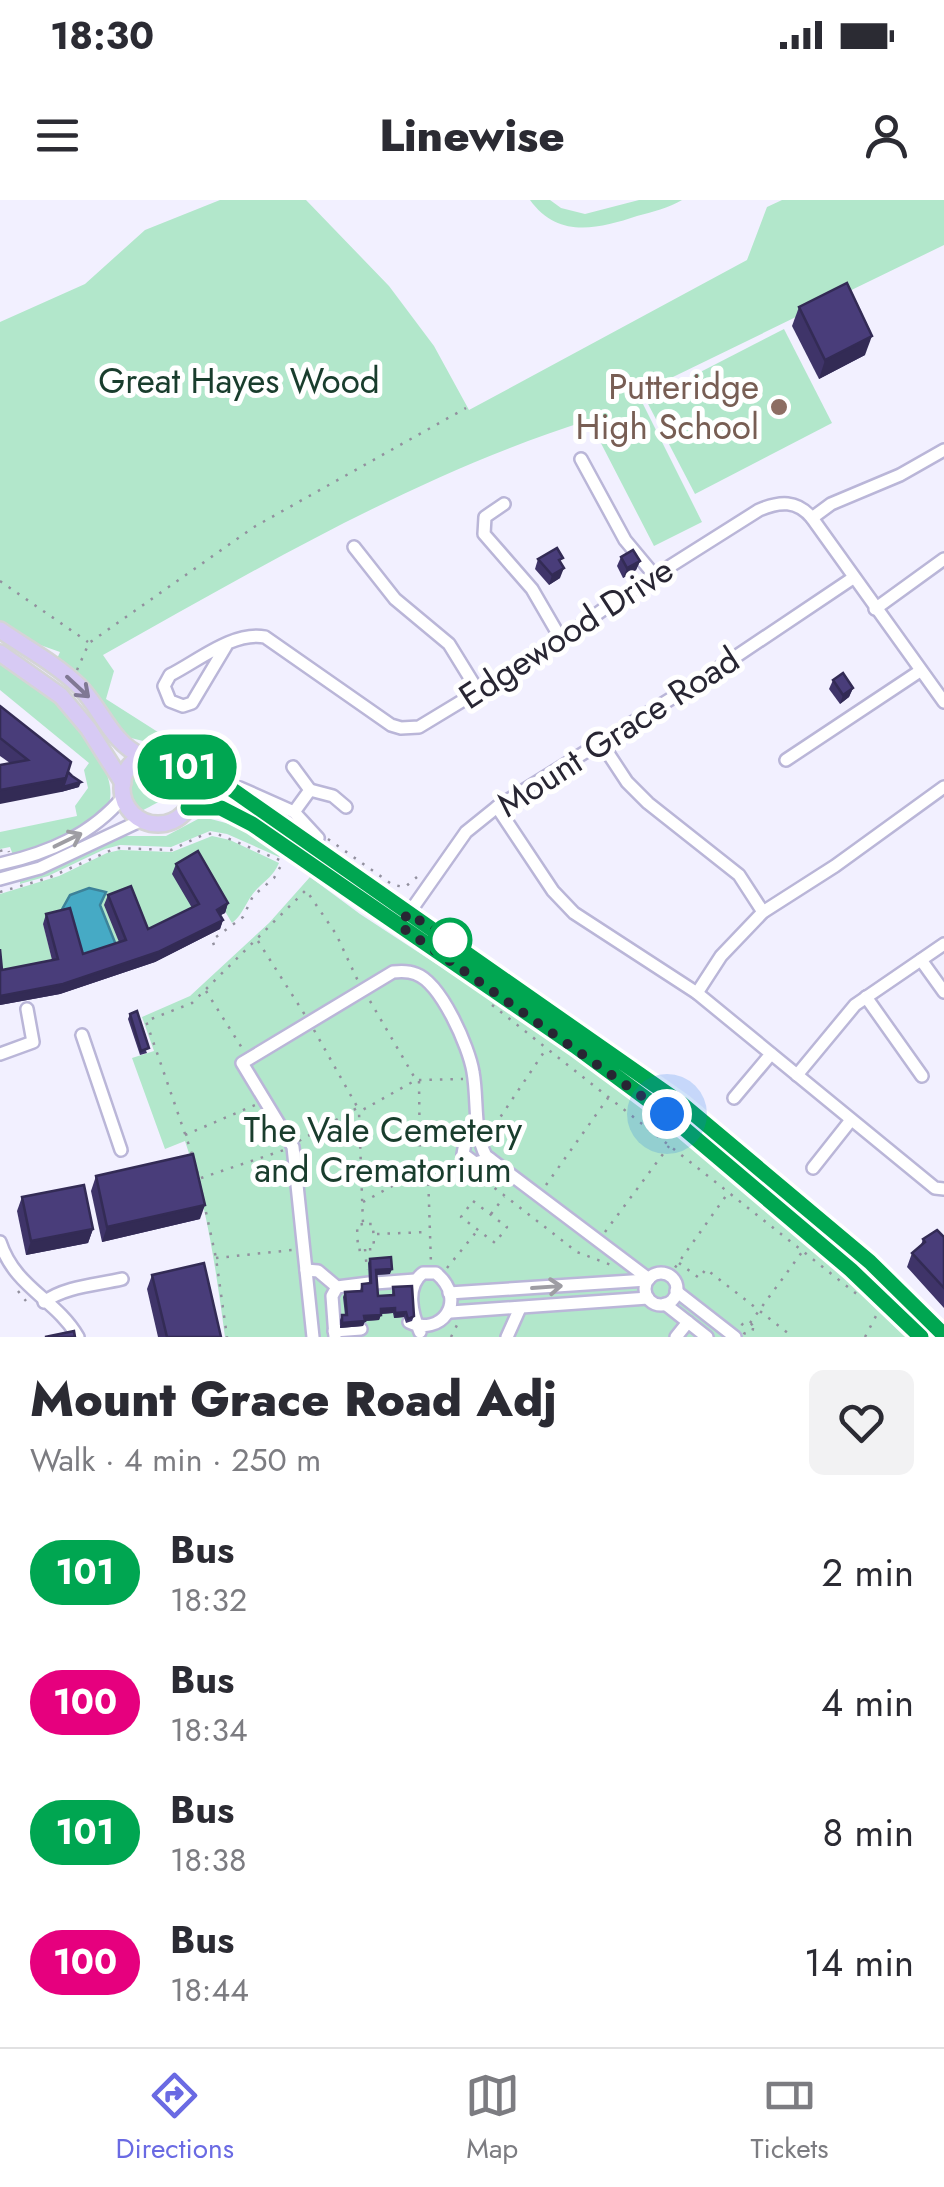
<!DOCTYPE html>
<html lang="en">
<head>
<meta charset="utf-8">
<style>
  body { margin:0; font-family:Jost,sans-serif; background:#f2f2f3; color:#2b2b33; height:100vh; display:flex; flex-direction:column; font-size:38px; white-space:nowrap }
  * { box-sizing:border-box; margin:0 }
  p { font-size:32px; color:#7c7c81 }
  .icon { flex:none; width:55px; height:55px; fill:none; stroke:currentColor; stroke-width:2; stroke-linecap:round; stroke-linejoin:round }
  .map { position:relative; height:1137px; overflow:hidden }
  .panel { display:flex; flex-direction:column; background:#fff; flex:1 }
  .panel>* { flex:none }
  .badge { padding:0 20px; border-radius:32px; font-size:35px; line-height:65px }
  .you { position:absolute; width:50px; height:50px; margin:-25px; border:8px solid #fff; border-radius:50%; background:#1a73e8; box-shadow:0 0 0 15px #1a73e833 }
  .map>.badge { position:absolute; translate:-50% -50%; box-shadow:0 0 0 5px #fff }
  .round { display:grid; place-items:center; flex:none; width:105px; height:105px; border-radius:15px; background:#f2f2f3 }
  .head { display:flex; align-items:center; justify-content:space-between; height:170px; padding:0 30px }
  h1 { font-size:48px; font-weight:800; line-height:75px }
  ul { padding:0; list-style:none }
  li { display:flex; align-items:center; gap:30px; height:130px; padding:0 30px }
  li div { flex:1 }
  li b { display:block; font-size:38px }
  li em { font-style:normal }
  li .badge { min-width:110px; font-weight:700; text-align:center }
  .status { display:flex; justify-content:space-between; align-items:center; height:70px; padding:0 50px; background:#fff; direction:ltr }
  .status svg { height:28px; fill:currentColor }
  header { display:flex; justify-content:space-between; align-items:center; height:130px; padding:0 30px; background:#fff; font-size:45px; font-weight:800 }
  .menu { display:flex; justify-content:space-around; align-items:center; height:140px; border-top:2px solid #e1e1e2; background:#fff; font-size:28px; color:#7c7c81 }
  .menu a { display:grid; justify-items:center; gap:5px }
  .menu .active { color:#6a6ae3 }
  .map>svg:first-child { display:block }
</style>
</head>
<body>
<div class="status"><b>18:30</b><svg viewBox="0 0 49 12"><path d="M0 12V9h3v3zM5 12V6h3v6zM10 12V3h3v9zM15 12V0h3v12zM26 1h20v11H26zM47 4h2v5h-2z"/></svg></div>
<header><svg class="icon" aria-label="menu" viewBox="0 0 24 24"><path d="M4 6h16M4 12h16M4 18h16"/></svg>Linewise<svg class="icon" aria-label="person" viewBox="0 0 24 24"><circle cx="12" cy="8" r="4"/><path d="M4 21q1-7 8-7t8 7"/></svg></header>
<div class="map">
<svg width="944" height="1137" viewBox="0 0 944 1137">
  <rect width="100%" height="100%" fill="#f2f0ff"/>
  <g fill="#b2e7cb">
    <path d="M 220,0 L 306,0 L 389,86 L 434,146 L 469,210 L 747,60 L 767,7 L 782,0 L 944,0 L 944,45 L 638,194 L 702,322 L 654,346 L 589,220 C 416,275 260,367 103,455 L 114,471 L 106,499 L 172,541 L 147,542 L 127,537 L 87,485 L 56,461 L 60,452 L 26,440 L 0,426 L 0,122 L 85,84 L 145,30 Z"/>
    <path d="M 530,0 L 550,0 L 561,8 L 585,14 L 639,0 L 682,0 C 669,8 652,12 637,16 C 598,29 558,39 530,0 Z"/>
    <path d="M 784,129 L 832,223 L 695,294 L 646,200 Z"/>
    <path d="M 0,461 C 19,474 39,486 56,501 C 77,522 130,585 103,613 C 81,635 41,646 13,655 L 10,647 L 0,649 L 0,632 L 77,616 L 75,606 L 88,588 L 84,570 L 89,563 L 0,490 Z"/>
    <path d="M 161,559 L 172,563 L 164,575 C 181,597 156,602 140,612 C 120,590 130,561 161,559 Z"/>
    <path d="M 207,618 L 241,627 L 283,653 L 279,657 L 227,634 L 210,631 L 171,647 L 120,645 L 105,649 L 48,676 L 20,684 L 20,681 L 52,670 L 119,636 L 166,636 L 198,619 Z"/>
    <path d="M 212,636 L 230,640 L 279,663 C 273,676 267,679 257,689 C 246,700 244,714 232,723 L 195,661 L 196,714 L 122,749 L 43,723 L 54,768 L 0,779 L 0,694 L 59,676 L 107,653 L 120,650 L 172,652 Z"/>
    <path d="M 310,677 L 360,714 L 572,853 L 798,1033 L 886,1109 L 909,1137 L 225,1137 C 216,1070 207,1005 185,941 L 165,949 L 132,858 L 154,851 L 142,817 L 190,796 L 269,723 Z"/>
    <path d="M 423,732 L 673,905 L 883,1082 L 927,1125 L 922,1129 L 899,1106 Z"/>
  </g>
  <path fill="#46aac5" stroke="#3d8299" stroke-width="2.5" d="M 89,688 L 106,692 L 100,705 L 116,745 L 81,757 L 60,713 L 70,695 Z"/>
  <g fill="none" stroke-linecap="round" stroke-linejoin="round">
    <defs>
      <g id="minor">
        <path d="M 581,259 L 625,340 L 655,376"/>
        <path d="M 504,304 L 485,317 L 484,334 L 532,389 L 561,439"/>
        <path d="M 812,318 L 831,304 L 900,275 L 944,250"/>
        <path d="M 354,347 L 395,399 L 449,444 L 478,491"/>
        <path d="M 875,409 L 944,359"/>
        <path d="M 226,446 L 192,503 L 183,506 L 170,501 L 164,486 L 170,475 C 198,461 233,431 265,437 L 391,525 L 401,528 L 419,527 L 551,447 L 615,401 L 759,310 C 780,301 797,300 812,318 L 944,502"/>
        <path d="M 602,544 L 627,582 L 648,603 L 739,675 L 763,712"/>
        <path d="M 786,560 L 920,471"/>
        <path d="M 310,590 L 333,596 L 346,607"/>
        <path d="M 237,593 L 240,588 L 294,612 L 310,590 L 293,567"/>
        <path d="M 497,607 L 553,691 L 574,713 L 697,793 L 935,988 L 944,989"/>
        <path d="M 294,612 L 318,638 L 314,647"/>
        <path d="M 0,664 C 48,653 92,635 124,596"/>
        <path d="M 0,679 L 40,668 L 142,620"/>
        <path d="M 400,726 L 466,632 L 497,607 L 701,480 L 853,378"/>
        <path d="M 921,760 L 944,792"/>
        <path d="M 697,793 L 721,756 L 763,712 L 835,666 L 944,587"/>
        <path d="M 866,797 L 922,876"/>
        <path d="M 82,835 L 121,950"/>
        <path d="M 0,854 L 33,842 L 27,809"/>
        <path d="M 797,875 L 855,805 L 944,744"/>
        <path d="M 734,898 L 771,854"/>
        <path d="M 479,934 L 466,938 L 463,954 L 475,963 L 490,959"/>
        <path d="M 813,968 L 851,920"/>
        <path d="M 0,1042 C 15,1088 56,1099 78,1137"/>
        <path d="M 306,1070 L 318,1071 L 337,1087 L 369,1083"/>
        <circle cx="661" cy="1089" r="16"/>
        <path d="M 375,1083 L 415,1080"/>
        <path d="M 676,1091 L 735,1137"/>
        <path d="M 449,1093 L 647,1080"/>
        <path d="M 44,1102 C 66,1086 97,1085 122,1079"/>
        <path d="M 665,1104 L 707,1137"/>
        <path d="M 451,1112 L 648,1098"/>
        <path d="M 409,1122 C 439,1137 470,1102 436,1073 L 423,1073 C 405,1087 412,1114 420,1132"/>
        <path d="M 334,1131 L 361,1129"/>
        <path d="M 313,1137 L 293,947 L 242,863 L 393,772 C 401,771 409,771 416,774 C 441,783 469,847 473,872 C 478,899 473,932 486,956 L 649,1079"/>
        <path d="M 335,1137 L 332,1096 L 337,1087"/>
        <path d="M 507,1137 L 520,1108"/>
        <path d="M 676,1137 L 688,1122"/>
      </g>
      <g id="major">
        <path d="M 0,430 C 26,448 56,464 79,486 C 101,508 112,544 142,556"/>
        <path d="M 0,453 L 61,496 L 88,528 L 123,583"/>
        <circle cx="158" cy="588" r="36"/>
        <path d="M 184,563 L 203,570 L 237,593 L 683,904 L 870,1062 L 944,1135"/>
        <path d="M 188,608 L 221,608 L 252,624 L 575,846 L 667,914 L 851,1070 L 921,1137"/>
      </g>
    </defs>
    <use href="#minor" stroke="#bab6d8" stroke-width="16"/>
    <use href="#major" stroke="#d4d4d6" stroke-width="20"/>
    <g stroke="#92909e" stroke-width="2.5" stroke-dasharray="2.5 8" stroke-linecap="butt">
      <path d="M 0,381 L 88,442"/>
      <path d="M 77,470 L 89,443 L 254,327 L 466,208"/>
      <path d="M 328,639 L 393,685 L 405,687 L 417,677"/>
      <path d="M 0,651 L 8,649 L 9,652"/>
      <path d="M 0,692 L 48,678 L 116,648 L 171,650 L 203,635 L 215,633 L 282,661"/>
      <path d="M 258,741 L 305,815"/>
      <path d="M 214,745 L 212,740 L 243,717 L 253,696 L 274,678 L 283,662"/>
      <path d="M 206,791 L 242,848"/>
      <path d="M 370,801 L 416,880"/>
      <path d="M 492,805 L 858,1095"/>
      <path d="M 314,830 L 359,910"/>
      <path d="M 419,881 L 420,968"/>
      <path d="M 489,934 L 546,849"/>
      <path d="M 185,935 L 255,905"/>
      <path d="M 299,941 L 357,908"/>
      <path d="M 192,954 L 146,821 L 192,803 L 306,690 L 336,734 L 358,781"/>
      <path d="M 197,971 L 216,1058 L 227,1137"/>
      <path d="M 428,973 L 431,1064"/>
      <path d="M 478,975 L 577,1052 L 611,1065"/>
      <path d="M 201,978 L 284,950"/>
      <path d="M 546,985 L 608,898"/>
      <path d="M 473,1001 L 507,1027 L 495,1043 L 461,1017 Z"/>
      <path d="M 363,1002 L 420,971 L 467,970"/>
      <path d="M 491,1014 L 504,997"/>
      <path d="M 363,1024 L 357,1025 L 358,1050 L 374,1049 L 373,1024 L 363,1024 L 359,912 L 416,880 L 463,879"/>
      <path d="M 605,1032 L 669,946"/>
      <path d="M 377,1034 L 428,1032"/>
      <path d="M 365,1049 L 367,1070"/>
      <path d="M 216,1058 L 292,1050"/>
      <path d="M 679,1063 L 699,1078 L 706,1069 L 793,1137"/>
      <path d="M 447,1068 L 477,1031"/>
      <path d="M 669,1076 L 728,993"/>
      <path d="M 18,1091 L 26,1101"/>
      <circle cx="747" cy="1128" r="6"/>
      <path d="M 750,1123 L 802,1052"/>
      <path d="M 451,1137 L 458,1123"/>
      <path d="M 865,1137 L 877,1114"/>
    </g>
    <use href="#minor" stroke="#fff" stroke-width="11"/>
    <use href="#major" stroke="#d7caf4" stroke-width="15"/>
  </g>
  <g fill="#3f3469">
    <path d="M 799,107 L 865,155 L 819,179 L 792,126 Z"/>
    <path d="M 621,357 L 640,361 L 636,370 L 623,378 L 617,366 Z"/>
    <path d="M 538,359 L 561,364 L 560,378 L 549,385 L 535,369 Z"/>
    <path d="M 833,480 L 853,488 L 849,497 L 840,504 L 829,489 Z"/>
    <path d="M 0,506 L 68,572 L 79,587 L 61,592 L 10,563 L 0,556 Z"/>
    <path d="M 176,664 L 228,703 L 225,713 L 220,715 L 223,720 L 220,729 L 155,762 L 60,794 L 0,805 L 0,749 L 2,770 L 52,760 L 43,724 L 46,714 L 83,754 L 119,742 L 104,705 L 108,695 L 148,729 L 192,708 L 172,674 Z"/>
    <path d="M 130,814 L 147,853 L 140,855 L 128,819 Z"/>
    <path d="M 96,976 L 200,1019 L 102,1042 L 91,991 Z"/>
    <path d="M 22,997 L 93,1029 L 88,1043 L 26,1055 L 17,1011 Z"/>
    <path d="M 944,1037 L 944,1108 L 907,1067 L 912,1053 L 921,1045 L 923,1039 Z"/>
    <path d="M 370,1059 L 390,1074 L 376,1075 L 378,1096 L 392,1095 L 393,1087 L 414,1116 L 412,1121 L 406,1123 L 404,1117 L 394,1118 L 393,1113 L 381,1114 L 379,1120 L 365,1121 L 363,1126 L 340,1128 L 340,1120 L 342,1115 L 345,1115 L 343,1097 L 345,1092 L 360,1091 L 362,1084 L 369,1083 L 368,1063 Z"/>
    <path d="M 152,1075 L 221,1137 L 158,1137 L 147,1089 Z"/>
  </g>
  <g fill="#332b55">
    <path d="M 872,136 L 865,155 L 819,179 L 825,160 Z"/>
    <path d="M 640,361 L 636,370 L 623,378 L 627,368 Z"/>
    <path d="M 564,368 L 560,378 L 549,385 L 552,375 Z"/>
    <path d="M 853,488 L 849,497 L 840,504 L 843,495 Z"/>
    <path d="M 66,578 L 61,592 L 0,604 L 0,590 Z"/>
    <path d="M 81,582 L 79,587 L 61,592 L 63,587 Z"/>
    <path d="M 228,703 L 225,713 L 214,719 L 217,710 Z"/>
    <path d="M 223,720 L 220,729 L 155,762 L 60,794 L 0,805 L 0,796 Z"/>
    <path d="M 205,1005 L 200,1019 L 102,1042 L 107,1027 Z"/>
    <path d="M 93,1029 L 88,1043 L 26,1055 L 31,1041 Z"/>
    <path d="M 392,1069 L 390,1074 L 374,1075 L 376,1070 Z"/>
    <path d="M 395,1108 L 393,1113 L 379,1114 L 381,1109 Z"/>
    <path d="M 406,1112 L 404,1117 L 394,1118 L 395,1113 Z"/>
    <path d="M 381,1115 L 379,1120 L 363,1121 L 364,1116 Z"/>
    <path d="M 365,1121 L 363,1126 L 340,1128 L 342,1123 Z"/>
  </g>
  <g fill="#493d7a" stroke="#332b55" stroke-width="2.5">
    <path d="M 847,83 L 872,136 L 825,160 L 799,107 Z"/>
    <path d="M 557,348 L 563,358 L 559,360 L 564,368 L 552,375 L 538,359 Z"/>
    <path d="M 633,350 L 640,361 L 627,368 L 621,357 Z"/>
    <path d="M 843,473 L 853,488 L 843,495 L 833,480 Z"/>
    <path d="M 0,506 L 71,562 L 66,578 L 0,590 L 0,565 L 28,560 L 0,538 Z"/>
    <path d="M 68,572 L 72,576 L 81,582 L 63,587 Z"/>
    <path d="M 198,651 L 228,703 L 217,710 L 223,720 L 158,752 L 63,784 L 0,796 L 0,749 L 2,770 L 58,759 L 46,714 L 70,708 L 83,754 L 126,740 L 108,695 L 131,686 L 148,729 L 199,704 L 176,664 Z"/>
    <path d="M 137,811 L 149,848 L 141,851 L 130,814 Z"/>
    <path d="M 193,954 L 205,1005 L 107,1027 L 96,976 Z"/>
    <path d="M 84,985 L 93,1029 L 31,1041 L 22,997 Z"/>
    <path d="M 937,1030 L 944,1037 L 944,1088 L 912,1053 L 925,1042 L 923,1039 Z"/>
    <path d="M 391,1057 L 392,1069 L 376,1070 L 378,1096 L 394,1095 L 393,1087 L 412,1086 L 414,1116 L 408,1119 L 406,1112 L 395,1113 L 395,1108 L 381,1109 L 381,1115 L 364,1116 L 365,1121 L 342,1123 L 342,1115 L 347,1115 L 345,1092 L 362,1091 L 362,1084 L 371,1083 L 370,1059 Z"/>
    <path d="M 204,1063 L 221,1137 L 167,1137 L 152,1075 Z"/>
    <path d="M 74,1131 L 75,1137 L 45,1137 Z"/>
  </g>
  <defs><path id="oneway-shaft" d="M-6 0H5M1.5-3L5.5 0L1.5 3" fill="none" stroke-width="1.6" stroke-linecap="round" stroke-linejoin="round" transform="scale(2.5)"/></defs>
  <use stroke="#807894" href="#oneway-shaft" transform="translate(78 487) rotate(43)"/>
  <g stroke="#9e9da3">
    <use href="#oneway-shaft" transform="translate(68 640) rotate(-26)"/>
    <use href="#oneway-shaft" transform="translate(547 1087) rotate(-4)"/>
  </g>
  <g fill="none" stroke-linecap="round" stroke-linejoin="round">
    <defs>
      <path id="line" d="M 921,1137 L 851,1070 L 667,914 L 575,846 L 252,624 L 221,608 L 188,608 L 193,580 L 184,564 L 203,570 L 237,593 L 682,904 L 870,1062 L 944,1135"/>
    </defs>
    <use href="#line" stroke="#fff" stroke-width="22"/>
    <use href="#line" stroke="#00a651" stroke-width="15"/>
    <path stroke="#282633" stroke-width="10" stroke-dasharray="0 18" d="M 450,740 L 408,713 L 400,726 L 667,914"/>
  </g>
  <circle fill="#8d6e63" stroke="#fff" stroke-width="4" cx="779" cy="207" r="10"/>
  <circle fill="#fff" stroke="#00a651" stroke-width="5" cx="450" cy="740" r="20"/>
  <g text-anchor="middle" stroke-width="10" stroke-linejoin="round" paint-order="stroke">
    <g font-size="35" fill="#193d2d" stroke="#fff">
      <text x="239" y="193">Great Hayes Wood</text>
      <text x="383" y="942">The Vale Cemetery<tspan x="383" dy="40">and Crematorium</tspan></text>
    </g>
    <g font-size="35" fill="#785e54" stroke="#fff" text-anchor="end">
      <text x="759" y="199">Putteridge<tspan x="759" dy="40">High School</tspan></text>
    </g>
    <g font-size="35" fill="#282633" stroke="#fff">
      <text transform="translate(566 433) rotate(-33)" y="12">Edgewood Drive</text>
      <text transform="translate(618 532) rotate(-33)" y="12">Mount Grace Road</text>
    </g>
  </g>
</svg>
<div class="you" style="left:667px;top:914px"></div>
<b class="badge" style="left:187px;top:567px;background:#00a651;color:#fff">101</b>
</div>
<section class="panel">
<div class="head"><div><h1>Mount Grace Road Adj</h1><p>Walk · 4 min · 250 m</p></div><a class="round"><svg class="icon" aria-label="heart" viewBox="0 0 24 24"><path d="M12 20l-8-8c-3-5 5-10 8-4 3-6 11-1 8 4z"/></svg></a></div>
<ul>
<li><span class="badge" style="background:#00a651;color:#fff">101</span><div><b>Bus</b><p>18:32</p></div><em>2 min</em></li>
<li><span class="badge" style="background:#e6007e;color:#fff">100</span><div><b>Bus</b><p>18:34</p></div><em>4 min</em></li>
<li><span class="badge" style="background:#00a651;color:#fff">101</span><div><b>Bus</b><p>18:38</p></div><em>8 min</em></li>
<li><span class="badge" style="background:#e6007e;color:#fff">100</span><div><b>Bus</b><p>18:44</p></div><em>14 min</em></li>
</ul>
</section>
<nav class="menu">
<a class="active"><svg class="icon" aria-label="directions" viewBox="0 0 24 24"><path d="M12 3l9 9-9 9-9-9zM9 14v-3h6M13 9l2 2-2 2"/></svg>Directions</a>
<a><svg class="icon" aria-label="map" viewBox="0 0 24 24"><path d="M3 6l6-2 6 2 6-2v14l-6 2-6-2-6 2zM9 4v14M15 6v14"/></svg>Map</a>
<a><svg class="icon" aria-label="tickets" viewBox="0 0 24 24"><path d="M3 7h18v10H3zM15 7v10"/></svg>Tickets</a>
</nav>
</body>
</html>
